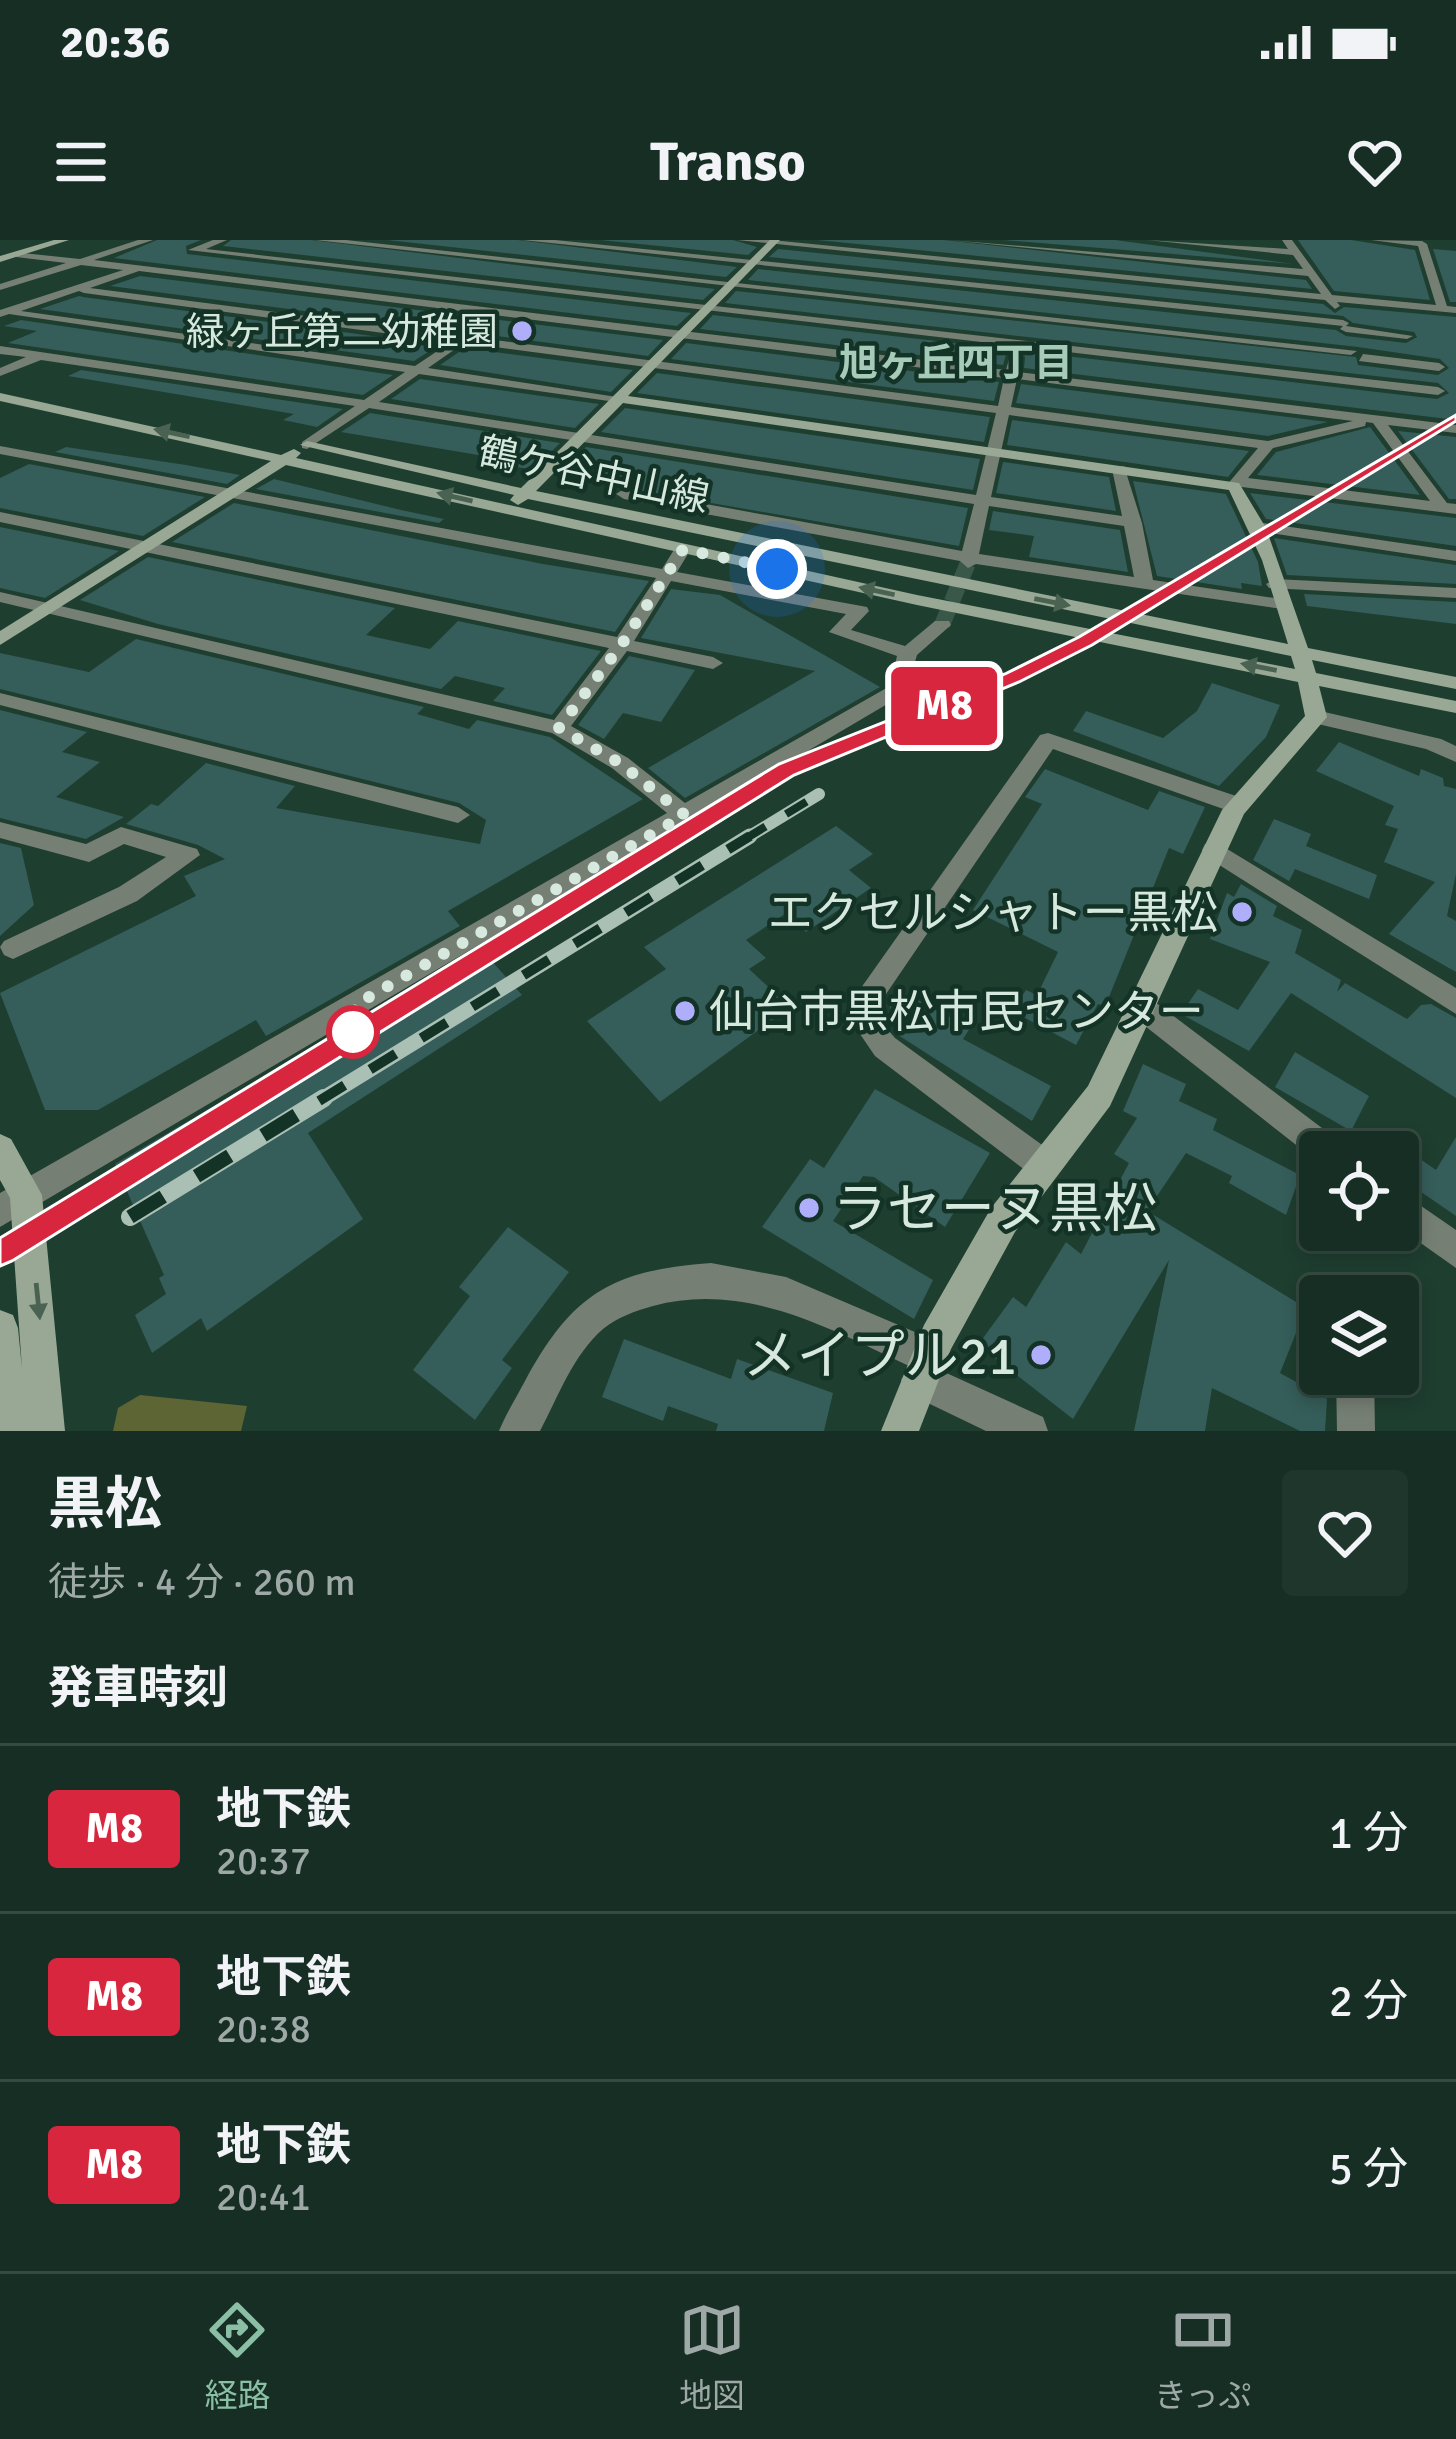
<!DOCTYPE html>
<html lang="ja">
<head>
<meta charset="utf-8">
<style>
  body { margin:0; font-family:Signika,"Noto Sans JP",sans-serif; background:#1f362c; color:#f1f3f6; height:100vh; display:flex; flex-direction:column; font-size:45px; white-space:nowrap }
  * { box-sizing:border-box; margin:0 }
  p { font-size:39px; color:#9ea8a6 }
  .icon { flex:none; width:66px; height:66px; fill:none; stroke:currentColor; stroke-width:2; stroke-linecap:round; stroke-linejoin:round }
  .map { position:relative; height:1191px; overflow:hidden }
  .details { display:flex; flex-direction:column; background:#162e24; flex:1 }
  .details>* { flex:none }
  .badge { padding:0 24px; border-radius:9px; font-size:42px; line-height:78px }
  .buttons { position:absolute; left:1299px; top:891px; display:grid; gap:24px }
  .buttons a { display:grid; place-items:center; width:120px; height:120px; border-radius:12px; background:#162e24; box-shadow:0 6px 18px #0003,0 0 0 3px #354a41; font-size:60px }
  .you { position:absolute; width:60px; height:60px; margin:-30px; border:9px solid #fff; border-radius:50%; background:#1a73e8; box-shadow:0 0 0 18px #1a73e833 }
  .map>.badge { position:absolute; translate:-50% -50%; box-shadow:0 0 0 6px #fff }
  h2 { padding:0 48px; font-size:45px; line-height:108px }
  .round { display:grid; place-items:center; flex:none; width:126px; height:126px; border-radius:12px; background:#1f362c }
  .overview { display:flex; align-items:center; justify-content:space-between; height:204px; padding:0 48px }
  h1 { font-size:57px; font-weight:700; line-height:90px }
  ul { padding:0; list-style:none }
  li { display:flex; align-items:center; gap:36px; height:168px; padding:0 48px; border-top:3px solid #354a41 }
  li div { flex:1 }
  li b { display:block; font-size:45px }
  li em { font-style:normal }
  li .badge { min-width:132px; font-weight:700; text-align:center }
  .status { display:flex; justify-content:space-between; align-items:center; height:84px; padding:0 60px; background:#162e24; direction:ltr }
  .status svg { height:33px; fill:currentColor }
  header { display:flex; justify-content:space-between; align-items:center; height:156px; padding:0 48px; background:#162e24; font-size:54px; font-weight:700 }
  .tabs { display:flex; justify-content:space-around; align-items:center; height:168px; border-top:3px solid #354a41; background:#162e24; font-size:33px; color:#9ea8a6 }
  .tabs a { display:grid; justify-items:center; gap:6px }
  .tabs .selected { color:#8abfa5 }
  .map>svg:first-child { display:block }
</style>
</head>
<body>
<div class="status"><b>20:36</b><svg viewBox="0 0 49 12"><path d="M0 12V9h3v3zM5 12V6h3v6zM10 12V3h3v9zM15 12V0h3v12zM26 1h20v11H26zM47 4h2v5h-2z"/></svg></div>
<header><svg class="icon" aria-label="menu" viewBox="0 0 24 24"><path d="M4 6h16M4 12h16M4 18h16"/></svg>Transo<svg class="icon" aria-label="heart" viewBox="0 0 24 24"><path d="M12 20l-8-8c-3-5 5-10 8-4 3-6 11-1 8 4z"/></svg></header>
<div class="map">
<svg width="1456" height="1191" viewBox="0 0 1456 1191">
  <rect width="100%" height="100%" fill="#1e3e30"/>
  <path fill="#5e6534" d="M 140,1155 L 247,1166 L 241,1191 L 113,1191 L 118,1168 Z"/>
  <g fill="#355d59">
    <path d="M 157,0 L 201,0 L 186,6 L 187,14 L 691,73 L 677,86 L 114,18 Z"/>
    <path d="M 231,0 L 311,0 L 715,49 L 703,60 L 223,6 Z"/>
    <path d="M 387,0 L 518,0 L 737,27 L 726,37 Z"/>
    <path d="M 600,0 L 733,0 L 757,7 L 748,15 Z"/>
    <path d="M 817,0 L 944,0 L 1306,40 L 1312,49 Z"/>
    <path d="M 1003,0 L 1115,0 L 1294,24 Z"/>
    <path d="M 1298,0 L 1351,0 L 1415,10 L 1430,60 L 1334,51 Z"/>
    <path d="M 778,9 L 1323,64 L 1335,73 L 1344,67 L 1456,77 L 1456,180 L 1024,128 L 1025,117 L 1018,111 L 1006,115 L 1003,125 L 700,89 L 713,75 L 1437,159 L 1449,153 L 1438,143 L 725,63 L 736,51 L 1356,117 L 1358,125 L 1438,135 L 1449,128 L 1440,119 L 1358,107 L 748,40 L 758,29 L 1336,90 L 1346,96 L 1406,103 L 1417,97 L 1414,92 L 1353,83 L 1343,76 L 769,17 Z"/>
    <path d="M 1433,9 L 1456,11 L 1456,62 L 1450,62 Z"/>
    <path d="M 140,36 L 663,100 L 648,116 L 474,93 L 469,88 L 458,91 L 110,46 Z"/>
    <path d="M 79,56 L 83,57 L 439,105 L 414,121 L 40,69 Z"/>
    <path d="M 21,80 L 393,135 L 363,155 L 8,103 L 37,91 L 4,86 Z"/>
    <path d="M 686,103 L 999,142 L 994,161 L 671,119 Z"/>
    <path d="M 465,108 L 633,130 L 611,152 L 440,125 Z"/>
    <path d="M 81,130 L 343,169 L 317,187 L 283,180 L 294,174 L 68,136 Z"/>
    <path d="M 657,133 L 990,177 L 984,202 L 637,153 Z"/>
    <path d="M 420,139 L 599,164 L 575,188 L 391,159 Z"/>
    <path d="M 1021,144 L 1328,182 L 1268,196 L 1016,163 Z"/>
    <path d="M 625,168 L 980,219 L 973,250 L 601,192 Z"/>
    <path d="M 370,173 L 560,203 L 533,230 L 491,222 L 496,218 L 341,192 Z"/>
    <path d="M 1012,180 L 1249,211 L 1228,237 L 1007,205 Z"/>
    <path d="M 1370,187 L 1420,255 L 1257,235 L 1276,212 Z"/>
    <path d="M 1398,191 L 1456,197 L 1456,259 L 1449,259 Z"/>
    <path d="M 66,207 L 186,225 L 240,235 L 227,244 L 55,212 Z"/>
    <path d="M 586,207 L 968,268 L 959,306 L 590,242 L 607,226 L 572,221 Z"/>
    <path d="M 1003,222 L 1109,237 L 1116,271 L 996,253 Z"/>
    <path d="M 29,224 L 205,257 L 143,296 L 0,268 L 0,238 Z"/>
    <path d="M 274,239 L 401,270 L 444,279 L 439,283 L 256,249 Z"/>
    <path d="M 1133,241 L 1226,254 L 1258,322 L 1262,346 L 1241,343 L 1242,349 L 1157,336 Z"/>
    <path d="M 1250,253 L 1456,278 L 1456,306 L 1266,279 Z"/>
    <path d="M 234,263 L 543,324 L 649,341 L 615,392 L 172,302 Z"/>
    <path d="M 993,271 L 1120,290 L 1128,332 L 1029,317 L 1034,296 L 989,290 Z"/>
    <path d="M 0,287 L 119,311 L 45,358 L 0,348 Z"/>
    <path d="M 1274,298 L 1456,325 L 1456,344 L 1287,335 Z"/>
    <path d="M 148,317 L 395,368 L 366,395 L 430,409 L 458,381 L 601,411 L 552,475 L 493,461 L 505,448 L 455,436 L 441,449 L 158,384 L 80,360 Z"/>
    <path d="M 671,349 L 720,355 L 880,447 L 685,558 L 648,528 L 815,431 L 641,398 Z"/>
    <path d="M 1304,354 L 1456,362 L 1456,384 L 1307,366 Z"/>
    <path d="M 136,399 L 424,467 L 417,474 L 469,489 L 477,480 L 550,497 L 643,559 L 448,671 L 460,686 L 266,796 L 256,780 L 98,870 L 45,870 L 0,753 L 196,656 L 184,636 L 225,619 L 198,605 L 126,584 L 151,564 L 158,566 L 206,523 L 295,546 L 276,568 L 480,604 L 486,580 L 459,563 L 0,449 L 0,413 L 89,432 Z"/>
    <path d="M 629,416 L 695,430 L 661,482 L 623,473 L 604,499 L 578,485 Z"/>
    <path d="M 1212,443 L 1280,465 L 1266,497 L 1219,546 L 1073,491 L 1086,471 L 1163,498 L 1197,471 Z"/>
    <path d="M 0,470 L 87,492 L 62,512 L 100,522 L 56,557 L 124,577 L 86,599 L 0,578 Z"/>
    <path d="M 1339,502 L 1419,536 L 1421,529 L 1443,538 L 1444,546 L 1456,549 L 1456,634 L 1447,676 L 1456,681 L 1456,732 L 1389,694 L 1435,642 L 1384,622 L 1398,589 L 1385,585 L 1394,566 L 1316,531 Z"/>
    <path d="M 1045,529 L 1148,570 L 1159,551 L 1205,567 L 1183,614 L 1169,608 L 1105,767 L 1098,764 L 1076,805 L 1012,771 L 1026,750 L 1037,755 L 1058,712 L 973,670 L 1042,564 L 1025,557 Z"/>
    <path d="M 1274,579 L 1311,594 L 1306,606 L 1377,635 L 1369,659 L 1295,629 L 1289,641 L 1253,620 Z"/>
    <path d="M 836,586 L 873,614 L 849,630 L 871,648 L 806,692 L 785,674 L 746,700 L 766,718 L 749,729 L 790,767 L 660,862 L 587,781 L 666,729 L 644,707 Z"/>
    <path d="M 0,603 L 21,608 L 34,665 L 0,696 Z"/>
    <path d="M 1241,644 L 1277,666 L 1273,676 L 1302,690 L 1295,713 L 1341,740 L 1337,752 L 1345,743 L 1407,779 L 1421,765 L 1431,764 L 1456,778 L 1456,858 L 1291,753 L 1249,811 L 1181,774 L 1198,749 L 1238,770 L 1270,722 L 1210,699 L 1227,653 L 1234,657 Z"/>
    <path d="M 481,709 L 522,755 L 308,893 L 363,979 L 207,1091 L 201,1078 L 152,1113 L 135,1075 L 166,1054 L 159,1038 L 164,1035 L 115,924 Z"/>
    <path d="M 899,750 L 970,788 L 963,799 L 1051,846 L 1032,881 L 898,795 L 889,764 Z"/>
    <path d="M 1295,812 L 1369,856 L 1351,891 L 1275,847 Z"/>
    <path d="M 1143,824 L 1186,844 L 1179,861 L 1217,879 L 1213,890 L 1300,935 L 1286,975 L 1229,943 L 1232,936 L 1186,913 L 1147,971 L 1306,1068 L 1280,1133 L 1327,1159 L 1325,1191 L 1300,1191 L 1212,1148 L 1205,1191 L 1134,1191 L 1169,1020 L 1073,1179 L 978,1105 L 1013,1057 L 1026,1067 L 1066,1002 L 1081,1014 L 1129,923 L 1114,914 L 1137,878 L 1123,871 Z"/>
    <path d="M 875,849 L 990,913 L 945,987 L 874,937 L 863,936 L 833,981 L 933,1040 L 914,1079 L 762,987 L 810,919 L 824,928 Z"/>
    <path d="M 1456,897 L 1456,976 L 1398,936 L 1410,912 L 1436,930 Z"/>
    <path d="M 508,987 L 569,1032 L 502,1120 L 512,1128 L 475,1180 L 413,1130 L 470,1056 L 459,1047 Z"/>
    <path d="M 624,1099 L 731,1139 L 737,1119 L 833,1153 L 824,1191 L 716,1191 L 718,1184 L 668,1166 L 663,1181 L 602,1157 Z"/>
  </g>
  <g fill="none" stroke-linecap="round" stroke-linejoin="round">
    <path stroke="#3a584a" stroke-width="16" stroke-dasharray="16 9" stroke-linecap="butt" d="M 942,385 L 968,323"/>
    <g fill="#767f73" fill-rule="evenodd">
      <path d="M 138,0 L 153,0 L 94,20 L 1006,130 L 1009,119 L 1015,115 L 1021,119 L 1018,132 L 1456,185 L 1456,193 L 1388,185 L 1447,263 L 1456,264 L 1456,274 L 1242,247 L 1234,251 L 1226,246 L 1258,208 L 1009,175 L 991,257 L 1122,276 L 1112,229 L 1124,226 L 1142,283 L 1153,340 L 1288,360 L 1291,364 L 1282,369 L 976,324 L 968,328 L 960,321 L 624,259 L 616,254 L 624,249 L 962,311 L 974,264 L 369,168 L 307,209 L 302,208 L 302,202 L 355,166 L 41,120 L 0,136 L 0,128 L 26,117 L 0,114 L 0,106 L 364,160 L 405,132 L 9,74 L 0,77 L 0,70 L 123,30 L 81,25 L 0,50 L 0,44 L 66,23 L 16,17 L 13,12 L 80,19 ZM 139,31 L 1004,138 L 998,166 L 472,97 L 468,92 L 459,96 L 90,48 ZM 79,51 L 84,53 L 451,102 L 415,126 L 21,71 ZM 464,103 L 996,173 L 976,255 L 379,162 L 419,134 L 623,163 L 630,159 L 428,128 ZM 1017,139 L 1353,181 L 1268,201 L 1011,167 ZM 1366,182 L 1373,183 L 1430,261 L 1248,238 L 1273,208 L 1365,186 ZM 989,266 L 1124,286 L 1134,337 L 979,314 Z"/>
      <path d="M 213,0 L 227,0 L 206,9 L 1438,147 L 1445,151 L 1438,155 L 188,10 Z"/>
      <path d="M 315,0 L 346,0 L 1357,111 L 1351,115 Z"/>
      <path d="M 522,0 L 555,0 L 1343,80 L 1349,83 L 1346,86 L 1413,96 L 1407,99 L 1346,92 L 1340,89 L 1343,86 Z"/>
      <path d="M 737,0 L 771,0 L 1321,54 L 1308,36 L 948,0 L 1303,29 L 1293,15 L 1147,0 L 1288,9 L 1282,0 L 1292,0 L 1332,55 L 1436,65 L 1418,6 L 1371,0 L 1422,1 L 1427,4 L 1447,66 L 1456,67 L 1456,73 L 1337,62 L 1340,66 L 1335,69 L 1325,60 Z"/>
      <path d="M 1363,114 L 1439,123 L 1445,127 L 1439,131 L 1359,121 Z"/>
      <path d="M 0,206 L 662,329 L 677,305 L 683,304 L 691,309 L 677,332 L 867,367 L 869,371 L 851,390 L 905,406 L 935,381 L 949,381 L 951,385 L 917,415 L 906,453 L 0,987 L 0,953 L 667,573 L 612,528 L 552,493 L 0,362 L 0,352 L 554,480 L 609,408 L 0,282 L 0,272 L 617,397 L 656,338 L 0,214 ZM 671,341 L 846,374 L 829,392 L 897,416 L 890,446 L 685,563 L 628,518 L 571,486 L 627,411 L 713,429 L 723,423 L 713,417 L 634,401 Z"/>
      <path d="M 1256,282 L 1456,311 L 1456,321 L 1250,290 L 1250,284 Z"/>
      <path d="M 1275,339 L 1456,348 L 1456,358 L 1269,348 L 1266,344 Z"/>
      <path d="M 0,453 L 458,567 L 470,575 L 458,583 L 0,465 Z"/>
      <path d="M 1316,470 L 1441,499 L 1456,506 L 1456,522 L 1426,509 L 1309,482 L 1305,477 Z"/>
      <path d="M 1048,493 L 1245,559 L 1249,565 L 1237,573 L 1229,571 L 1053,509 L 884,757 L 888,790 L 895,798 L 1056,915 L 1061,926 L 1056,937 L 1045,941 L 1034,937 L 875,816 L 860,794 L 856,755 L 1040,495 Z"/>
      <path d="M 0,582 L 86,604 L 121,587 L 197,609 L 200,615 L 137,661 L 13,719 L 4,715 L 0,707 L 4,701 L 119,647 L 166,617 L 124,604 L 89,622 L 0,598 Z"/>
      <path d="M 1214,601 L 1456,748 L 1456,774 L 1205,616 L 1202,610 L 1205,604 Z"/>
      <path d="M 1141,755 L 1151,759 L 1322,888 L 1327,898 L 1322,908 L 1311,913 L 1300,908 L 1131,775 L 1127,767 L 1131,759 Z"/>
      <path d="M 1398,950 L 1456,990 L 1456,1028 L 1398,987 Z"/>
      <path d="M 711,1023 L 786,1037 L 943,1104 L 948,1117 L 942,1131 L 1043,1177 L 1048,1191 L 986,1191 L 907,1153 L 901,1140 L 909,1126 C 829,1088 744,1041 653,1066 C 635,1071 618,1077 603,1089 C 573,1115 558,1157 540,1191 L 499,1191 C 506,1174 516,1158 525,1141 C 572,1054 612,1030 711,1023 Z"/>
      <path d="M 1336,1134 L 1374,1134 L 1375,1191 L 1337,1191 Z"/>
    </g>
    <g fill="#99a895" fill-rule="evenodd">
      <path d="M 54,0 L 69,0 L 0,22 L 0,16 Z"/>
      <path d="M 770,0 L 780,0 L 628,156 L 1239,243 L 1266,288 L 1308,408 L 1456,437 L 1456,449 L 1312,420 L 1316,433 L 1456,461 L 1456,473 L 1319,446 L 1327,477 L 1244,574 L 1110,866 L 1015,992 L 951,1109 L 919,1191 L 881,1191 L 924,1085 L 991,968 L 1088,846 L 1222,570 L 1305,476 L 1298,442 L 917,365 L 286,225 L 0,405 L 0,391 L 271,221 L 0,161 L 0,153 L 281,215 L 294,209 L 301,213 L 296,218 L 917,355 L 1295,429 L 1291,416 L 528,259 L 518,265 L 510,260 L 514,255 L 300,205 L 307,201 L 521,248 ZM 623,163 L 1229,250 L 1262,320 L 1288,404 L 536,251 Z"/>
      <path d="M 0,894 L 11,899 L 42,955 L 65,1191 L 0,1191 L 0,1070 L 13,1075 L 18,1088 L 22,1129 L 10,958 L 0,940 Z"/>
    </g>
    <defs>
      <g id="rail-far2">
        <path d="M 673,599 L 787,530"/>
        <path d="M 745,599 L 819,554"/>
      </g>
      <g id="rail-far1">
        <path d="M 243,861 L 678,596"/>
        <path d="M 319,861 L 750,596"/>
      </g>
      <g id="rail">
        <path d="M 109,942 L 248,858"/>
        <path d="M 130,977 L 324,858"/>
      </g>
    </defs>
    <use href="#rail-far2" stroke="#aac0b5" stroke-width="12"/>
    <use href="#rail-far1" stroke="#aac0b5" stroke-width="15"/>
    <use href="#rail" stroke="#aac0b5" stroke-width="18"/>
    <use href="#rail-far2" stroke="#133326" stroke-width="8" stroke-dasharray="24" stroke-linecap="butt"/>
    <use href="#rail-far1" stroke="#133326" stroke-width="10" stroke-dasharray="30" stroke-linecap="butt"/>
    <use href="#rail" stroke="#133326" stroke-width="14" stroke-dasharray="39" stroke-linecap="butt"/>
  </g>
  <defs><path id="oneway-solid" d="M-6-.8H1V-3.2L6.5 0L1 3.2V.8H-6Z" transform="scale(3)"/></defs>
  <g fill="#496252">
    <use href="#oneway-solid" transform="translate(172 193) rotate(-168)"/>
    <use href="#oneway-solid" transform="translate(455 257) rotate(-167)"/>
    <use href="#oneway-solid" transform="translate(877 351) rotate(-168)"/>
    <use href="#oneway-solid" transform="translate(1052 362) rotate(11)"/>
    <use href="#oneway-solid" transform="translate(1259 427) rotate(-169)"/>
    <use href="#oneway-solid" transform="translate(38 1061) rotate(84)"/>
  </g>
  <path fill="#d7263d" stroke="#fff" stroke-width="3" d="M 1456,175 L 1456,181 L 1092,405 L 1019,442 L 794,535 L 12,1021 L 0,1026 L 0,998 L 779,524 L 1005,434 L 1079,397 Z"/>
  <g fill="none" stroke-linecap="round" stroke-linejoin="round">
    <path stroke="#d7e9df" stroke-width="12" stroke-dasharray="0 21.6" d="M 353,792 L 355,765 L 685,575 L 620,523 L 559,488 L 622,404 L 683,309 L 777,329"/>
  </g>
  <g fill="#aeaefb" stroke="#133326" stroke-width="4.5">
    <circle cx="522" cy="91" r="12"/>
    <circle cx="1242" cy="672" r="12"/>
    <circle cx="685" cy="771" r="12"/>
    <circle cx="809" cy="968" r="12"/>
    <circle cx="1041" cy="1115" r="12"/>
  </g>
  <circle fill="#fff" stroke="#d7263d" stroke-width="6" cx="353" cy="792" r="24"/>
  <g text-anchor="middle" stroke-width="9" stroke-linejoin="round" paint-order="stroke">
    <g font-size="39" fill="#d7e9df" stroke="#133326" text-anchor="end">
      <text x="498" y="105">緑ヶ丘第二幼稚園</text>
    </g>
    <g font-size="39" font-weight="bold" fill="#a7cbb9" stroke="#133326">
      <text x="956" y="136">旭ヶ丘四丁目</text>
    </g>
    <g font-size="39" fill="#d7e9df" stroke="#133326">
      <text transform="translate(594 234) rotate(12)" y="14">鶴ケ谷中山線</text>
    </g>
    <g font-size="45" fill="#d7e9df" stroke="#133326" text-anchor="end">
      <text x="1218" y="688">エクセルシャトー黒松</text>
      <text x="709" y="787" text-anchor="start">仙台市黒松市民センター</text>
    </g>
    <g font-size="54" fill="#d7e9df" stroke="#133326" text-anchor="start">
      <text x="833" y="987">ラセーヌ黒松</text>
      <text x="1017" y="1134" text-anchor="end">メイプル21</text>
    </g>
  </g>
</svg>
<div class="buttons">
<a><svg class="icon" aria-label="locate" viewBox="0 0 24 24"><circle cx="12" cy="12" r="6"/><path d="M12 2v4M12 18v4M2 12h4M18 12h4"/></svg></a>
<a><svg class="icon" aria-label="layers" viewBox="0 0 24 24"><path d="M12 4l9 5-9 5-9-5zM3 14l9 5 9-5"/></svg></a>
</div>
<div class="you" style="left:777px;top:329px"></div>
<b class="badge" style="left:944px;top:466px;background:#d7263d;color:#fff">M8</b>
</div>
<section class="details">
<div class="overview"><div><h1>黒松</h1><p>徒歩 · 4 分 · 260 m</p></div><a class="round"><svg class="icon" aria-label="heart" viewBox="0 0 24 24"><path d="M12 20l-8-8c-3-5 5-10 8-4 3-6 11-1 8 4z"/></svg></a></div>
<h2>発車時刻</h2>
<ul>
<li><span class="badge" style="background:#d7263d;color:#fff">M8</span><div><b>地下鉄</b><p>20:37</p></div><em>1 分</em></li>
<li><span class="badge" style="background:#d7263d;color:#fff">M8</span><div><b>地下鉄</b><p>20:38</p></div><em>2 分</em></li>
<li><span class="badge" style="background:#d7263d;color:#fff">M8</span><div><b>地下鉄</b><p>20:41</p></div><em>5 分</em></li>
</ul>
</section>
<nav class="tabs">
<a class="selected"><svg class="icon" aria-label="directions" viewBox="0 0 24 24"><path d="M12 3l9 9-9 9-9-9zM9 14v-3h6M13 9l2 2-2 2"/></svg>経路</a>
<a><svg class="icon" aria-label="map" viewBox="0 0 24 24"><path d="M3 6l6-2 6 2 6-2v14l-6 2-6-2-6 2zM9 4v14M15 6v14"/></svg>地図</a>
<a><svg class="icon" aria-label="tickets" viewBox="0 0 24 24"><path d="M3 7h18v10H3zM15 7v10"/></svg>きっぷ</a>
</nav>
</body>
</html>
